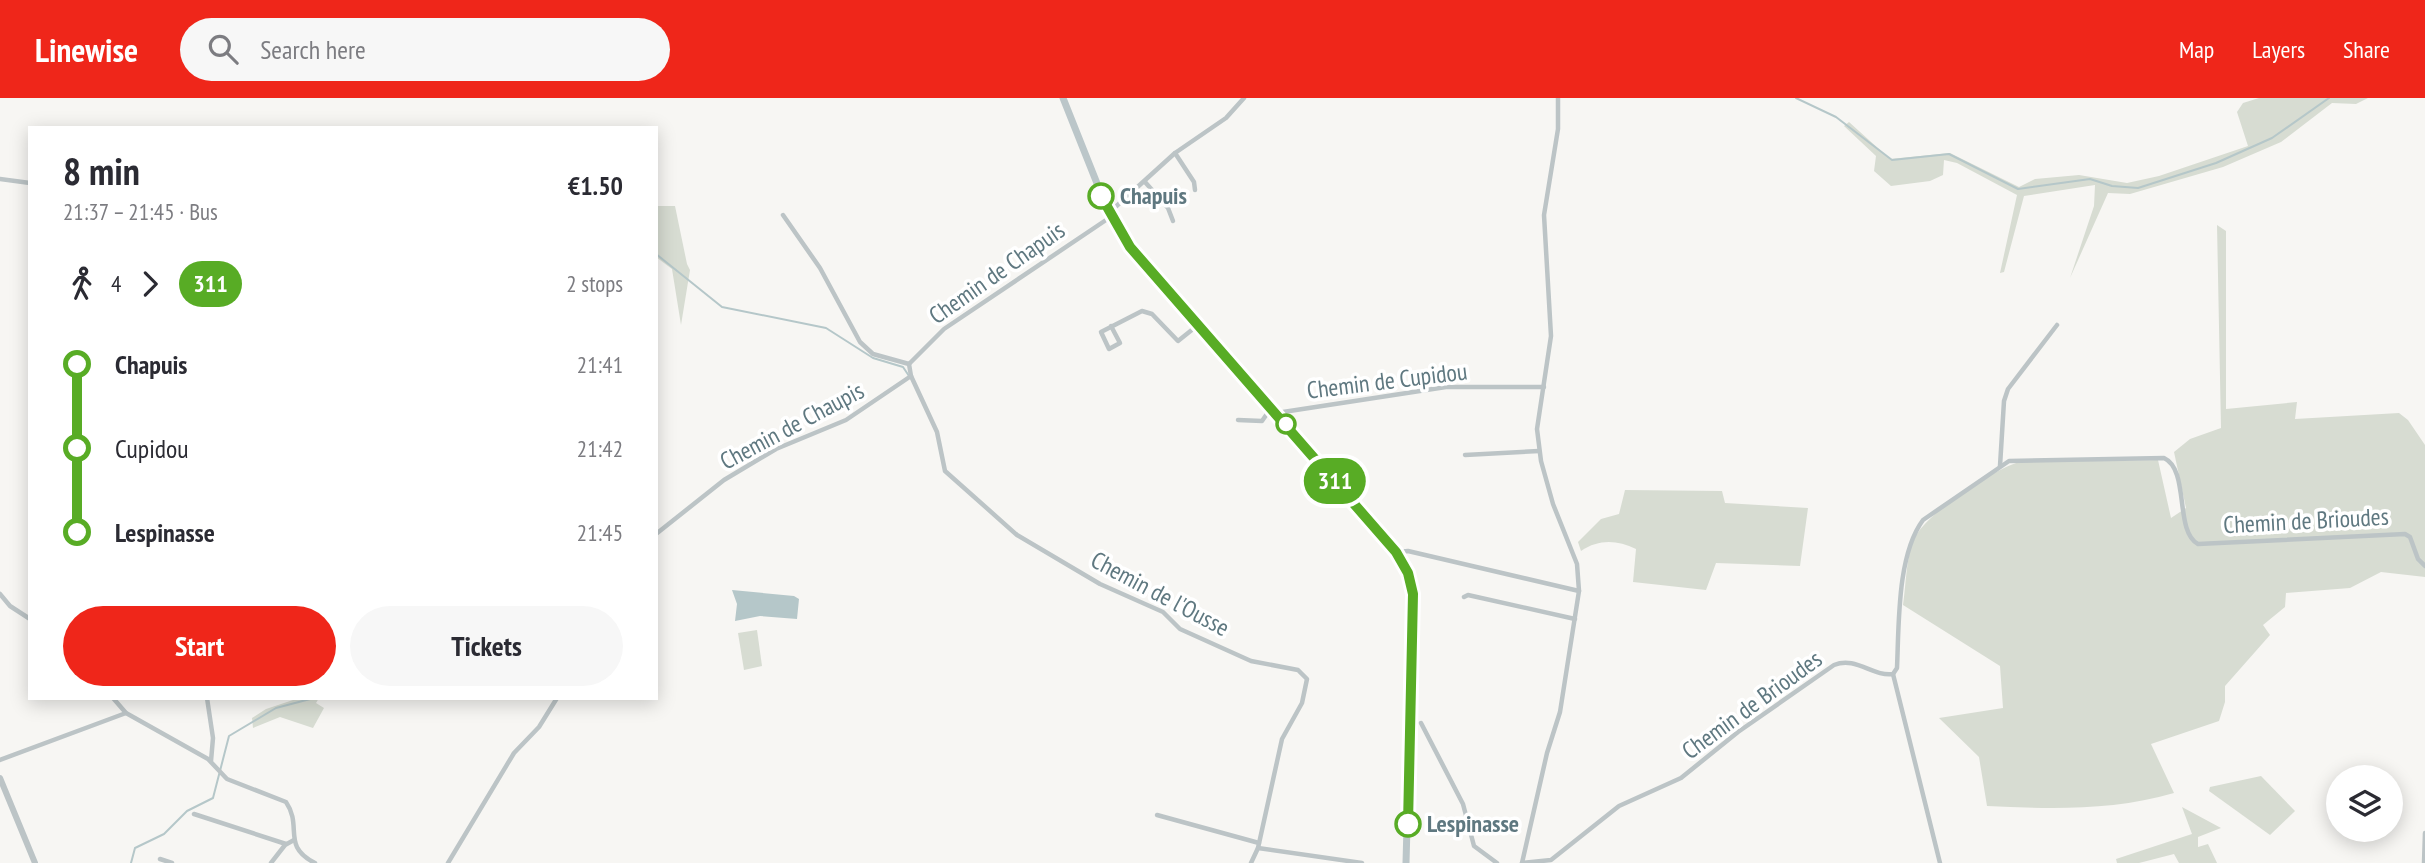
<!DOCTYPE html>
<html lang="en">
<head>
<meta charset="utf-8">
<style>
  body { margin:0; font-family:"PT Sans Narrow",sans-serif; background:#f7f7f7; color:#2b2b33; height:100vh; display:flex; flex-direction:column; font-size:26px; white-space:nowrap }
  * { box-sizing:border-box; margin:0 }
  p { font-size:23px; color:#7c7c81 }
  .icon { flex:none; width:38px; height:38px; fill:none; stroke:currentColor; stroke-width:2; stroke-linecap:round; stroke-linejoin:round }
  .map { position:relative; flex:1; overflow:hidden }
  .drawer { position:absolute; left:28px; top:28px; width:630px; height:574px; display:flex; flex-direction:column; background:#fff; border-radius:0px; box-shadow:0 4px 18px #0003 }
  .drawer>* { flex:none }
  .badge { padding:0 14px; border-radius:23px; font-size:24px; line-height:46px }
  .fabs { position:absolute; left:2326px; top:667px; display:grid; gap:14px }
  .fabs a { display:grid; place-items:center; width:77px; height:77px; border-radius:50%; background:#fff; box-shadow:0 4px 18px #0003; font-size:35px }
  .map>.badge { position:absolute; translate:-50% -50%; box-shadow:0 0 0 4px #fff }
  .legs { display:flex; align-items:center; gap:10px; height:77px; padding:0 35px; font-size:23px }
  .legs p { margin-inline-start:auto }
  .summary { display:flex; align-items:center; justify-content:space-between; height:119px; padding:0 35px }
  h1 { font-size:38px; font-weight:700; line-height:52px }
  .primary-button { display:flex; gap:14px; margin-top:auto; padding:14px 35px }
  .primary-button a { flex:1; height:80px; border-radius:42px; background:#ef261a; color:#fff; font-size:28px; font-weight:700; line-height:80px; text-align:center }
  .primary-button a+a { background:#f7f7f7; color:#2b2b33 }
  ul { padding:0 35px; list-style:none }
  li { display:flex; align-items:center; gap:24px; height:84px; font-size:26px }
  li i { display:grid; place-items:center; width:10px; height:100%; margin:0 9px; background:currentColor }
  li i::after { content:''; width:18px; height:18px; margin:-9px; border:5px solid; border-radius:50%; background:#fff }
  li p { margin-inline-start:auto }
  li:first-child i { background:linear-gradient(#0000 50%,currentColor 0) }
  li:last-child i { background:linear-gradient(currentColor 50%,#0000 0) }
  header { display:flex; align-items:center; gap:42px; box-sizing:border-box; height:98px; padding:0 35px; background:#ef261a; color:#fff }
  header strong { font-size:33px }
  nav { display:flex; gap:38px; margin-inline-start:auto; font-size:24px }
  .search { width:490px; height:63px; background:#f7f7f7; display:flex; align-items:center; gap:18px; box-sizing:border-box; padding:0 24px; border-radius:38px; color:#7c7c81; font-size:26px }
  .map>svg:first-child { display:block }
</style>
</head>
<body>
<header>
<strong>Linewise</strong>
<div class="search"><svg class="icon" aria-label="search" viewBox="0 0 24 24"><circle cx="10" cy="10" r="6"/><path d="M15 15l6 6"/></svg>Search here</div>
<nav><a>Map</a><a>Layers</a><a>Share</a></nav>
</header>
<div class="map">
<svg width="2425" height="765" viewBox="0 0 2425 765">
  <rect width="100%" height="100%" fill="#f7f6f3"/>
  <g fill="#d7dcd2">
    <path d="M 2259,0 L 2368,0 L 2356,6 L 2332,5 L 2281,44 L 2223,69 L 2130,96 L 2108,95 L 2070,180 L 2094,108 L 2095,87 L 2024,98 L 2004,174 L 2000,175 L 2017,97 L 1957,65 L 1944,62 L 1943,77 L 1930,83 L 1891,88 L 1874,73 L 1876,58 L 1844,28 L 1849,24 L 1890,61 L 1950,55 L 2019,89 L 2035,81 L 2079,77 L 2127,85 L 2159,78 L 2248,48 L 2237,14 L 2243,5 Z"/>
    <path d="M 656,108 L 675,108 L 687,166 L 690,172 L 681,227 L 672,171 L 656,159 Z"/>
    <path d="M 2217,127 L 2226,133 L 2226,311 L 2297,304 L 2295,321 L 2399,315 L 2408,322 L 2425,347 L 2425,479 L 2381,474 L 2350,490 L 2286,495 L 2285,509 L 2263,527 L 2270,537 L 2225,588 L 2225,604 L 2219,623 L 2151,646 L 2174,695 C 2112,713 2050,711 1987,708 L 1979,659 L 1939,620 L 2003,610 L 2000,568 L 1903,507 C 1906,487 1906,462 1913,443 C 1924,416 1992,372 2019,364 L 2158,362 L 2171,420 L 2186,410 L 2174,354 L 2190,341 L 2221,330 Z"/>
    <path d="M 1625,392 L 1722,393 L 1725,405 L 1808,410 L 1800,468 L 1716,465 L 1706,492 L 1633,484 L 1636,451 C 1617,442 1599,441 1581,453 L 1578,444 L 1601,421 L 1619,416 Z"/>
    <path d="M 757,532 L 762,568 L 744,572 L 738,535 Z"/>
    <path d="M 299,600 L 319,600 L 316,605 L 324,610 L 313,630 L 280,619 L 253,630 L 252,620 L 266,611 Z"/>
    <path d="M 2261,678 L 2295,713 L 2270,737 L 2209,693 L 2210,689 Z"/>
    <path d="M 2182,709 L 2221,730 L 2198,739 L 2198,749 L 2208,746 L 2217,765 L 2179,765 L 2174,756 L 2139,765 L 2117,765 L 2116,761 L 2192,736 Z"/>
  </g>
  <path fill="#b5c7c9" d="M 732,492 L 794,498 L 799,501 L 797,521 L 760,518 L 735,523 L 737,506 Z"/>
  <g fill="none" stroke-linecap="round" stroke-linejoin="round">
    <g stroke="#b5c7c9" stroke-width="2">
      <path d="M 1796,0 L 1836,19 L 1892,62 L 1949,56 L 2018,91 L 2090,81 L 2112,88 L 2138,90 L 2216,65 L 2272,40 L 2329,0"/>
      <path d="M 656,156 L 722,209 L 826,230 L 873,260 L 903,269 L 909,278"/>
      <path d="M 131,765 L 135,750 L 164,736 L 187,713 L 213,700 L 229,638 L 276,610 L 314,600"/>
    </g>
    <g stroke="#bcc4c6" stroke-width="4.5">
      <path d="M 1175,55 L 1194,84 L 1195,92"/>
      <path d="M 0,81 L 30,85"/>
      <path d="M 1145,84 L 1168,110 L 1173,123"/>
      <path d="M 783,117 L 820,170 L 860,244 L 873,256 L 909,266"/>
      <path d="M 1111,228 L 1120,245 L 1109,251 L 1101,234 L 1142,213 L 1152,216 L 1178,243 L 1198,227"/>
      <path d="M 909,266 L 911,278 L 937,334 L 945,373 L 1017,437 L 1100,486 L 1163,514 L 1180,531 L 1251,563 L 1298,572 L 1307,581 L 1302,605 L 1282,641 L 1258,750 L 1251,765"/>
      <path d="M 909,266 L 944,231 L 1109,120 L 1111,113 L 1175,55 L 1226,20 L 1244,0"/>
      <path d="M 1278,318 L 1283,314 L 1446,289 L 1544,289"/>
      <path d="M 1238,322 L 1262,323 L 1271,310"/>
      <path d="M 1465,357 L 1539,353"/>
      <path d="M 2000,368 L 2004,303 L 2008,291 L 2057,227"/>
      <path d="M 656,436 L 724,382 L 776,351 L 846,322 L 911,278"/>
      <path d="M 1397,454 L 1408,453 L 1579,493"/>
      <path d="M 0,496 L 10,508 L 30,521"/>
      <path d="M 1464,499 L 1468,497 L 1575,521"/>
      <path d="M 1893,576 L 1940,765"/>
      <path d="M 113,600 L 126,615 L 208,661 L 227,681 L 286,704 C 303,729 281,748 315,765"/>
      <path d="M 207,600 L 213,640 L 211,663"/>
      <path d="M 1421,625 L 1463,706 L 1474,748 L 1497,765"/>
      <path d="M 0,662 L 126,615"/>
      <path d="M 194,716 L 286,746"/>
      <path d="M 1157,717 L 1259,745"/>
      <path d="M 1258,750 L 1362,765"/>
      <path d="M 160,761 L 172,765"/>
      <path d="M 271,765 L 285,747 L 294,742"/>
      <path d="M 448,765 L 514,655 L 539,629 L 557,600"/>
      <path d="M 1522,765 L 1551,762 L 1619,708 L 1681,680 L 1738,634 L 1834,567 C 1856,558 1873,579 1893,576 L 1897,570 C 1899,526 1897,457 1923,422 L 2009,363 L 2164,360 C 2190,372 2174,433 2198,446 L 2405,436 L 2410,439 L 2418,461 L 2425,468"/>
      <path d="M 1522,765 L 1547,655 L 1560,614 L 1579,493 L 1577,466 L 1553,406 L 1541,363 L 1537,331 L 1551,238 L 1544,117 L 1558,31 L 1558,0"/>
      <path d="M 2424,765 L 2425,735"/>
    </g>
    <path stroke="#bcc4c6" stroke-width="6" d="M 0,680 L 35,765"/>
    <path stroke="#bbc6c9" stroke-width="7" d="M 1063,0 L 1110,118 L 1130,149 L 1396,454 L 1408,475 L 1413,509 L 1406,765"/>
  </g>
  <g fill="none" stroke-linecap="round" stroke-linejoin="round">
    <defs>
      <path id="line-1" d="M 1101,98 L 1130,149 L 1396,454 L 1408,475 L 1413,496 L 1408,726"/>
    </defs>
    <use href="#line-1" stroke="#fff" stroke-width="16"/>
    <use href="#line-1" stroke="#58ac25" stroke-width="10"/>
  </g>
  <g fill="#fff" stroke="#58ac25" stroke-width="3.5">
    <circle cx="1101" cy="98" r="12"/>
    <circle cx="1286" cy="326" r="9"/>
    <circle cx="1408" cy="726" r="12"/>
  </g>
  <g text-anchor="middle" stroke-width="7" stroke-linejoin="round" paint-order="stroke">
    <g font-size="24" font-weight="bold" fill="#5f7880" stroke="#fff" text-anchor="start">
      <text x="1120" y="106">Chapuis</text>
      <text x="1427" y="734">Lespinasse</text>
    </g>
    <g font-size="24" fill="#5f7880" stroke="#fff">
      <text transform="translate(997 175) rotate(-35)" y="8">Chemin de Chapuis</text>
      <text transform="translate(1387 283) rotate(-7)" y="8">Chemin de Cupidou</text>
      <text transform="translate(792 328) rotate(-28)" y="8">Chemin de Chaupis</text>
      <text transform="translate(2306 423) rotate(-3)" y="8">Chemin de Brioudes</text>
      <text transform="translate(1160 496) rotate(28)" y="8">Chemin de l'Ousse</text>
      <text transform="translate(1752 607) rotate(-36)" y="8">Chemin de Brioudes</text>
    </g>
  </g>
</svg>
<div class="fabs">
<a><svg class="icon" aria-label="layers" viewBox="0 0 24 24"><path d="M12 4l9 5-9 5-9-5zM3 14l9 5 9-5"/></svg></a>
</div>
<b class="badge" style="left:1335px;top:383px;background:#58ac25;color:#fff">311</b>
<section class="drawer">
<div class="summary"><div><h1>8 min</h1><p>21:37 – 21:45 · Bus</p></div><b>€1.50</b></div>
<div class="legs"><svg class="icon" aria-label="walk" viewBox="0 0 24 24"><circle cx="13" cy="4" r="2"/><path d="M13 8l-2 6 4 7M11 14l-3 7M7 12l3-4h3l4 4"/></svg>4<svg class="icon" aria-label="forward" viewBox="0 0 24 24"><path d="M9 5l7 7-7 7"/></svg><b class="badge" style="background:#58ac25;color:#fff">311</b><p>2 stops</p></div>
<ul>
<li><i style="color:#58ac25"></i><b>Chapuis</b><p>21:41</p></li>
<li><i style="color:#58ac25"></i><span>Cupidou</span><p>21:42</p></li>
<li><i style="color:#58ac25"></i><b>Lespinasse</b><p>21:45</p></li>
</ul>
<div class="primary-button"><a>Start</a><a>Tickets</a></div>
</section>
</div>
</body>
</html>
